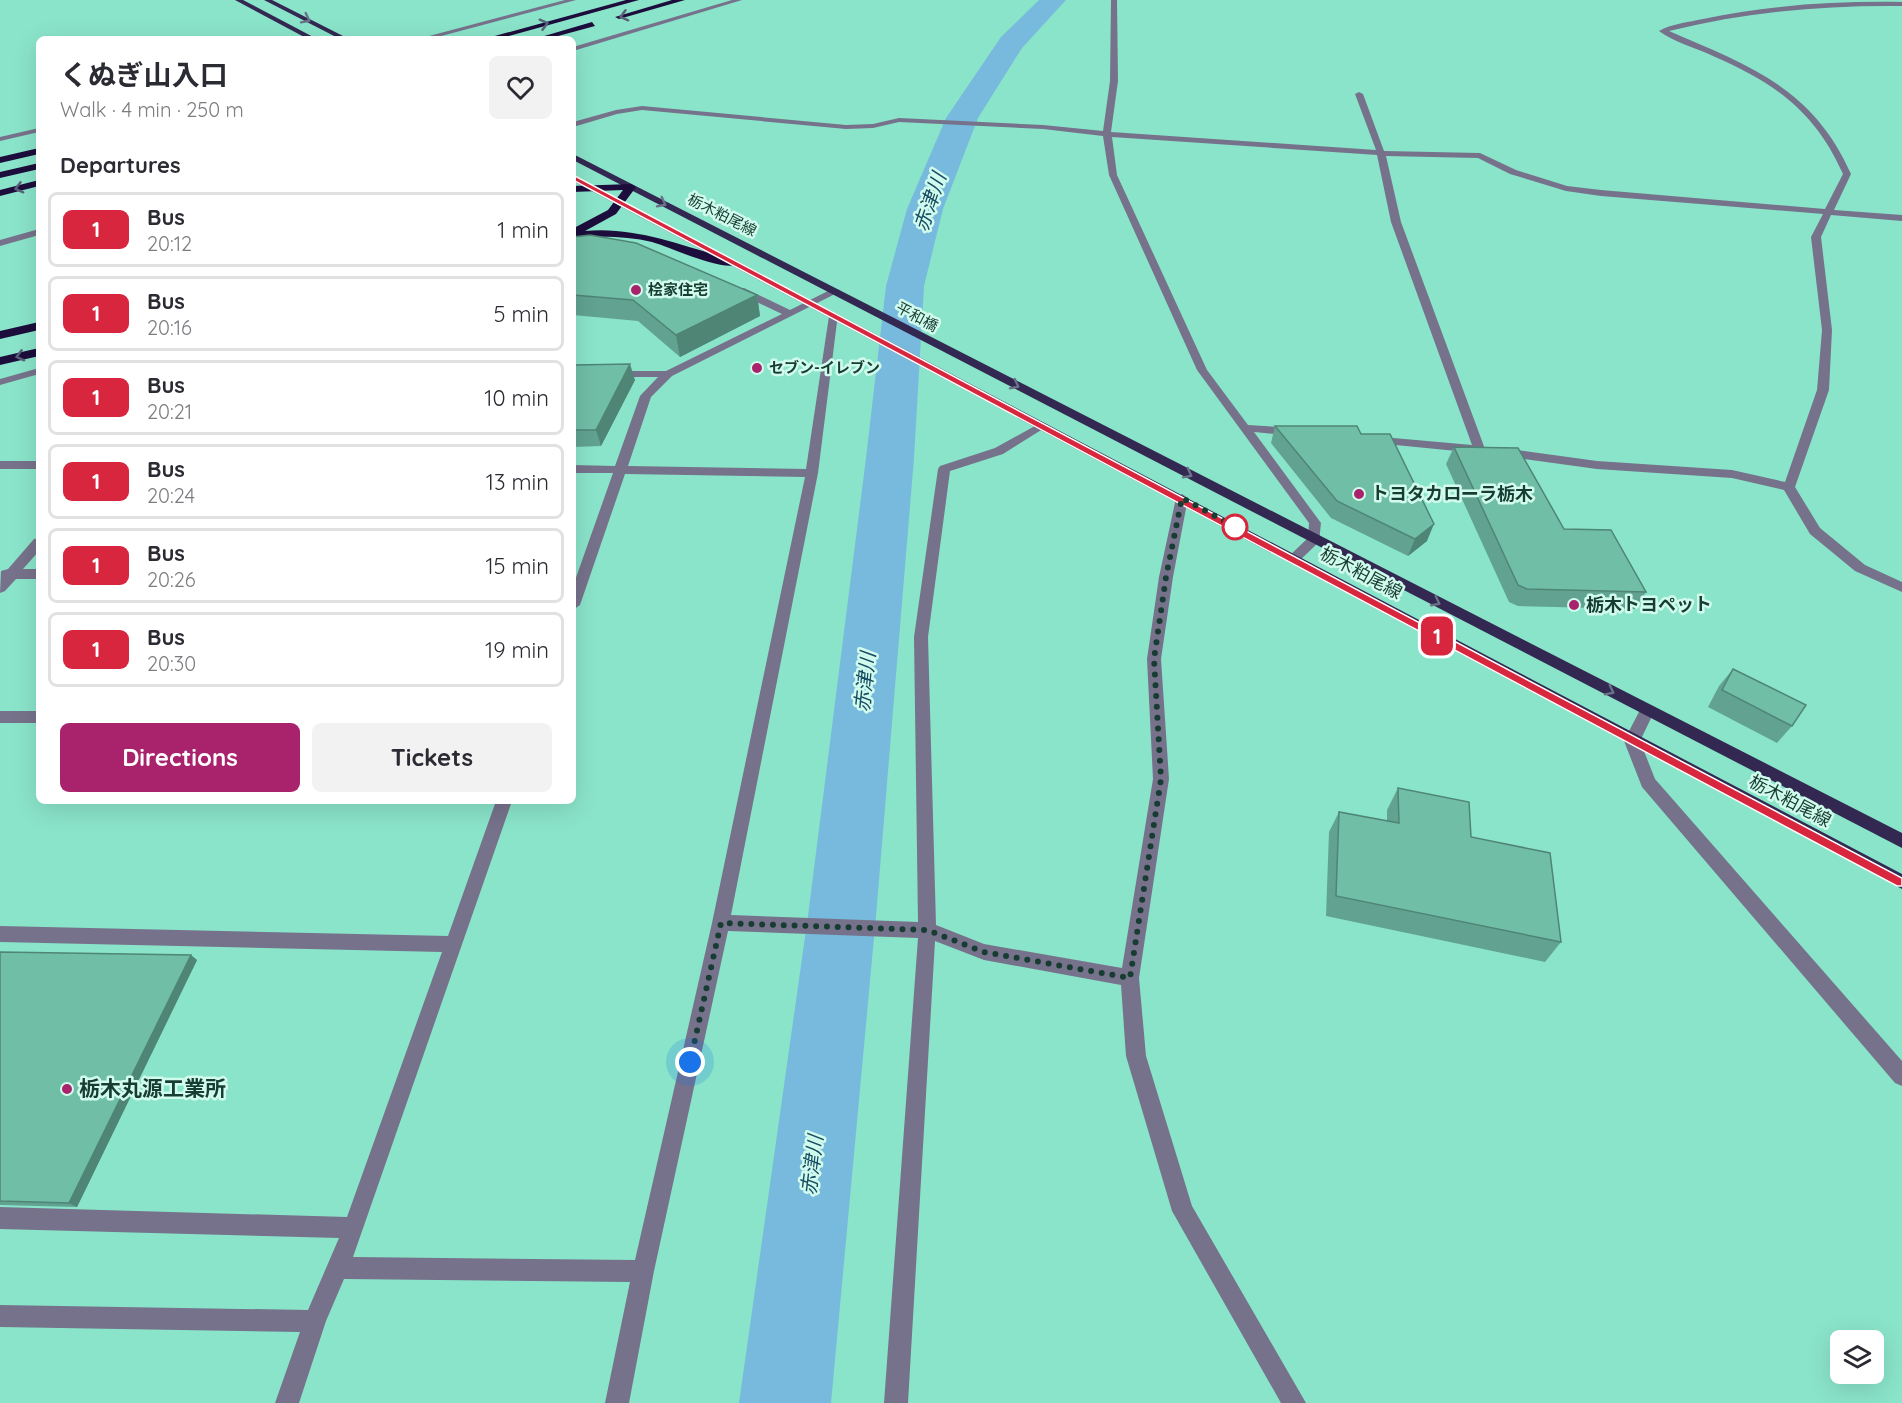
<!DOCTYPE html>
<html lang="en">
<head>
<meta charset="utf-8">
<style>
  body { margin:0; font-family:Quicksand,"Noto Sans JP",sans-serif; background:#f2f2f3; color:#2b2b33; height:100vh; display:flex; flex-direction:column; font-size:22px; white-space:nowrap }
  * { box-sizing:border-box; margin:0 }
  p { font-size:20px; color:#7c7c81 }
  .icon { flex:none; width:33px; height:33px; fill:none; stroke:currentColor; stroke-width:2; stroke-linecap:round; stroke-linejoin:round }
  .map { position:relative; flex:1; overflow:hidden }
  .sheet { position:absolute; left:36px; top:36px; width:540px; height:768px; display:flex; flex-direction:column; background:#fff; border-radius:9px; box-shadow:0 6px 24px #0002 }
  .sheet>* { flex:none }
  .badge { padding:0 12px; border-radius:9px; font-size:21px; line-height:39px }
  .fabs { position:absolute; left:1830px; top:1330px; display:grid; gap:12px }
  .fabs a { display:grid; place-items:center; width:54px; height:54px; border-radius:9px; background:#fff; box-shadow:0 6px 24px #0002; font-size:30px }
  .you { position:absolute; width:30px; height:30px; margin:-15px; border:4px solid #fff; border-radius:50%; background:#1a73e8; box-shadow:0 0 0 9px #1a73e833 }
  .map>.badge { position:absolute; translate:-50% -50%; box-shadow:0 0 0 3px #fff }
  h2 { padding:0 24px; font-size:22px; line-height:54px }
  .round { display:grid; place-items:center; flex:none; width:63px; height:63px; border-radius:9px; background:#f2f2f3 }
  .head { display:flex; align-items:center; justify-content:space-between; height:102px; padding:0 24px }
  h1 { font-size:28px; font-weight:700; line-height:45px }
  .cta { display:flex; gap:12px; margin-top:auto; padding:12px 24px }
  .cta a { flex:1; height:69px; border-radius:9px; background:#a9236c; color:#fff; font-size:24px; font-weight:700; line-height:69px; text-align:center }
  .cta a+a { background:#f2f2f3; color:#2b2b33 }
  ul { padding:0; list-style:none }
  li { display:flex; align-items:center; gap:18px; height:75px; margin:0 12px 9px; padding:0 12px; border:3px solid #e1e1e2; border-radius:9px }
  li div { flex:1 }
  li b { display:block; font-size:22px }
  li em { font-style:normal }
  li .badge { min-width:66px; font-weight:700; text-align:center }
  .map>svg:first-child { display:block }
</style>
</head>
<body>
<div class="map">
<svg width="1902" height="1403" viewBox="0 0 1902 1403">
  <rect width="100%" height="100%" fill="#8ae4c9"/>
  <g fill="none" stroke-linecap="round" stroke-linejoin="round">
    <path fill="#77badd" fill-rule="evenodd" d="M 1039,0 L 1066,0 L 1022,48 L 978,118 L 943,209 L 924,286 L 914,458 L 876,916 L 831,1403 L 739,1403 L 808,916 L 866,458 L 886,286 L 907,209 L 946,118 L 1001,37 Z"/>
    <g fill="#76728b" fill-rule="evenodd">
      <path d="M 565,0 L 576,0 L 430,39 L 418,39 Z"/>
      <path d="M 732,0 L 742,0 L 573,51 L 573,47 Z"/>
      <path d="M 1111,0 L 1117,0 L 1118,81 L 1111,132 L 1376,150 L 1355,94 L 1359,92 L 1363,94 L 1384,151 L 1480,153 L 1516,170 L 1567,186 L 1601,190 L 1825,209 L 1843,174 C 1815,111 1775,83 1713,56 C 1696,48 1674,42 1659,31 C 1671,24 1689,22 1703,19 C 1769,5 1835,1 1902,2 L 1902,6 C 1823,5 1746,12 1669,31 C 1750,66 1813,88 1851,174 L 1834,210 L 1902,215 L 1902,221 L 1831,215 L 1821,237 L 1832,330 L 1829,390 L 1795,487 L 1820,528 L 1865,565 L 1902,582 L 1902,592 L 1855,571 L 1810,534 L 1784,490 L 1732,478 L 1597,469 L 1503,456 L 1497,452 L 1503,448 L 1597,461 L 1732,470 L 1785,482 L 1817,390 L 1822,330 L 1811,237 L 1823,214 L 1601,196 L 1566,191 L 1510,174 L 1478,158 L 1386,156 L 1401,222 L 1485,449 L 1477,453 L 1375,443 L 1369,439 L 1371,436 L 1472,445 L 1391,222 L 1377,155 L 1112,137 L 1117,175 L 1207,370 L 1248,425 L 1294,428 L 1300,432 L 1294,436 L 1254,432 L 1321,523 L 1319,542 L 1298,562 L 1293,563 L 1286,559 L 1308,538 L 1309,523 L 1197,370 L 1109,175 L 1103,136 L 1043,129 L 899,122 L 873,128 L 846,129 L 642,110 L 617,114 L 573,127 L 573,122 L 616,110 L 642,106 L 846,125 L 873,124 L 899,118 L 1043,125 L 1103,131 L 1110,81 Z"/>
      <path d="M 39,128 L 39,132 L 0,141 L 0,137 Z"/>
      <path d="M 39,229 L 39,235 L 0,246 L 0,240 Z"/>
      <path d="M 736,288 L 744,288 L 790,310 L 832,289 L 841,291 L 672,376 L 651,397 L 628,466 L 806,469 L 829,316 L 838,314 L 818,473 L 731,915 L 918,922 L 914,637 L 938,469 L 940,466 L 995,448 L 1042,422 L 1048,425 L 1046,427 L 1003,454 L 950,471 L 928,637 L 936,925 L 984,944 L 1122,968 L 1153,779 L 1147,659 L 1159,577 L 1176,498 L 1182,494 L 1188,498 L 1173,577 L 1161,659 L 1169,779 L 1139,978 L 1146,1056 L 1192,1206 L 1306,1403 L 1281,1403 L 1172,1211 L 1126,1056 L 1121,985 L 984,960 L 935,941 L 908,1403 L 884,1403 L 918,938 L 728,931 L 654,1271 L 629,1403 L 605,1403 L 630,1282 L 344,1279 L 326,1321 L 299,1403 L 275,1403 L 300,1332 L 0,1327 L 0,1305 L 308,1310 L 339,1238 L 0,1229 L 0,1207 L 347,1217 L 442,952 L 0,942 L 0,926 L 448,936 L 496,801 L 512,801 L 353,1257 L 635,1260 L 712,923 L 805,477 L 625,474 L 580,605 L 573,610 L 573,586 L 613,473 L 573,473 L 573,465 L 615,466 L 640,396 L 658,377 L 573,377 L 573,371 L 666,371 L 782,314 L 736,292 Z"/>
      <path d="M 39,368 L 39,374 L 0,385 L 0,379 Z"/>
      <rect x="0" y="461" width="39" height="8"/>
      <path d="M 39,538 L 39,551 L 23,569 L 39,569 L 39,579 L 16,579 L 5,591 L 0,593 L 1,571 L 8,569 L 34,539 Z"/>
      <path d="M 1647,704 L 1652,706 L 1655,710 L 1640,741 L 1655,779 L 1902,1061 L 1902,1086 L 1895,1083 L 1642,787 L 1624,741 L 1642,706 Z"/>
      <rect x="0" y="711" width="39" height="12"/>
    </g>
    <g fill="#322851" fill-rule="evenodd">
      <path d="M 235,0 L 243,0 L 317,39 L 308,39 Z"/>
      <path d="M 264,0 L 272,0 L 349,39 L 340,39 Z"/>
      <path d="M 573,154 L 1902,833 L 1902,848 L 573,160 Z"/>
      <path d="M 573,175 L 1902,874 L 1902,889 L 573,181 Z"/>
    </g>
    <g fill="#1c0d3c" fill-rule="evenodd">
      <path d="M 626,0 L 639,0 L 498,39 L 484,39 Z"/>
      <path d="M 672,0 L 685,0 L 619,19 L 615,17 Z"/>
      <path d="M 592,22 L 595,26 L 547,39 L 534,39 Z"/>
      <path d="M 39,148 L 39,154 L 0,163 L 0,157 Z"/>
      <path d="M 39,163 L 39,169 L 0,178 L 0,172 Z"/>
      <path d="M 39,180 L 39,186 L 0,196 L 0,190 Z"/>
      <path d="M 631,184 L 636,187 L 616,214 L 585,231 C 638,226 687,248 737,261 L 737,265 C 717,270 673,248 652,242 C 628,236 598,236 573,238 L 574,228 L 608,210 L 623,190 L 573,192 L 573,186 Z"/>
      <path d="M 39,322 L 39,330 L 0,339 L 0,331 Z"/>
      <path d="M 39,348 L 39,356 L 0,365 L 0,357 Z"/>
    </g>
  </g>
  <g fill="#61a390">
    <path d="M 573,237 L 757,295 L 760,316 L 680,357 L 638,321 L 573,315 Z"/>
    <path d="M 573,365 L 635,380 L 601,446 L 573,447 Z"/>
    <path d="M 1275,426 L 1361,434 L 1427,541 L 1408,556 L 1331,518 L 1271,443 Z"/>
    <path d="M 1454,447 L 1564,529 L 1646,592 L 1635,609 L 1518,606 L 1509,602 L 1446,464 Z"/>
    <path d="M 1733,669 L 1792,726 L 1777,743 L 1708,707 L 1719,686 Z"/>
    <path d="M 1398,788 L 1471,837 L 1561,942 L 1545,962 L 1326,916 L 1329,832 L 1339,812 L 1387,821 L 1387,810 Z"/>
    <path d="M 0,952 L 197,960 L 77,1207 L 0,1205 Z"/>
  </g>
  <g fill="#4f8575">
    <path d="M 757,295 L 760,316 L 680,357 L 676,335 Z"/>
    <path d="M 630,364 L 635,380 L 601,446 L 596,430 Z"/>
    <path d="M 1434,524 L 1427,541 L 1408,556 L 1415,539 Z"/>
    <path d="M 191,955 L 197,960 L 77,1207 L 69,1203 Z"/>
  </g>
  <g fill="#71bea7" stroke="#4f8575" stroke-width="1.5">
    <path d="M 590,235 L 636,243 L 757,295 L 676,335 L 633,300 L 573,295 L 573,237 Z"/>
    <path d="M 630,364 L 596,430 L 573,430 L 573,365 Z"/>
    <path d="M 1275,426 L 1357,426 L 1361,434 L 1390,434 L 1434,524 L 1415,539 L 1337,501 Z"/>
    <path d="M 1454,447 L 1518,448 L 1564,529 L 1611,530 L 1646,592 L 1527,589 L 1518,585 Z"/>
    <path d="M 1733,669 L 1806,705 L 1792,726 L 1722,690 Z"/>
    <path d="M 1398,788 L 1469,802 L 1471,837 L 1550,853 L 1561,942 L 1336,896 L 1339,812 L 1399,823 Z"/>
    <path d="M 0,952 L 191,955 L 69,1203 L 0,1201 Z"/>
  </g>
  <defs><path id="oneway-chevron" d="M-2-3.5L2.5 0L-2 3.5" fill="none" stroke-width="1.6" stroke-linecap="round" stroke-linejoin="round" transform="scale(1.5)"/></defs>
  <g stroke="#5b607a">
    <use href="#oneway-chevron" transform="translate(624 16) rotate(165)"/>
    <use href="#oneway-chevron" transform="translate(544 24) rotate(-15)"/>
    <use href="#oneway-chevron" transform="translate(19 188) rotate(165)"/>
    <use href="#oneway-chevron" transform="translate(20 356) rotate(166)"/>
  </g>
  <g stroke="#6a7287">
    <use href="#oneway-chevron" transform="translate(306 19) rotate(27)"/>
    <use href="#oneway-chevron" transform="translate(662 203) rotate(27)"/>
    <use href="#oneway-chevron" transform="translate(1015 385) rotate(27)"/>
    <use href="#oneway-chevron" transform="translate(1188 474) rotate(27)"/>
    <use href="#oneway-chevron" transform="translate(1436 602) rotate(27)"/>
    <use href="#oneway-chevron" transform="translate(1610 691) rotate(27)"/>
  </g>
  <path fill="#d7263d" stroke="#fff" stroke-width="1.5" d="M 571,176 L 575,176 L 1902,878 L 1902,886 L 1897,886 L 571,179 Z"/>
  <g fill="none" stroke-linecap="round" stroke-linejoin="round">
    <path stroke="#173d33" stroke-width="6" stroke-dasharray="0 10.8" d="M 690,1062 L 721,923 L 927,930 L 984,952 L 1130,978 L 1161,779 L 1154,659 L 1166,577 L 1182,498 L 1237,528 L 1235,527"/>
  </g>
  <g fill="#a9236c" stroke="#d1fbec" stroke-width="2">
    <circle cx="636" cy="290" r="6"/>
    <circle cx="757" cy="368" r="6"/>
    <circle cx="1359" cy="494" r="6"/>
    <circle cx="1574" cy="605" r="6"/>
    <circle cx="67" cy="1089" r="6"/>
  </g>
  <circle fill="#fff" stroke="#d7263d" stroke-width="3" cx="1235" cy="527" r="12"/>
  <g text-anchor="middle" stroke-width="5" stroke-linejoin="round" paint-order="stroke">
    <g font-size="15" fill="#173d33" stroke="#d1fbec">
      <text transform="translate(722 215) rotate(27)" y="5">栃木粕尾線</text>
      <text transform="translate(917 317) rotate(28)" y="5">平和橋</text>
    </g>
    <g font-size="15" font-weight="bold" fill="#173d33" stroke="#d1fbec" text-anchor="start">
      <text x="648" y="295">桧家住宅</text>
      <text x="769" y="373">セブン-イレブン</text>
    </g>
    <g font-size="18" font-weight="bold" fill="#173d33" stroke="#d1fbec" text-anchor="start">
      <text x="1371" y="500">トヨタカローラ栃木</text>
      <text x="1586" y="611">栃木トヨペット</text>
    </g>
    <g font-size="18" fill="#173d33" stroke="#d1fbec">
      <text transform="translate(1361 573) rotate(28)" y="6">栃木粕尾線</text>
      <text transform="translate(1790 801) rotate(28)" y="6">栃木粕尾線</text>
    </g>
    <g font-size="20" font-style="italic" fill="#174c65" stroke="#d1fbec">
      <text transform="translate(930 202) rotate(-71)" y="7">赤津川</text>
      <text transform="translate(865 682) rotate(-84)" y="7">赤津川</text>
      <text transform="translate(812 1165) rotate(-83)" y="7">赤津川</text>
    </g>
    <g font-size="21" font-weight="bold" fill="#173d33" stroke="#d1fbec" text-anchor="start">
      <text x="79" y="1096">栃木丸源工業所</text>
    </g>
  </g>
</svg>
<div class="fabs">
<a><svg class="icon" aria-label="layers" viewBox="0 0 24 24"><path d="M12 4l9 5-9 5-9-5zM3 14l9 5 9-5"/></svg></a>
</div>
<div class="you" style="left:690px;top:1062px"></div>
<b class="badge" style="left:1437px;top:636px;background:#d7263d;color:#fff">1</b>
<section class="sheet">
<div class="head"><div><h1>くぬぎ山入口</h1><p>Walk · 4 min · 250 m</p></div><a class="round"><svg class="icon" aria-label="heart" viewBox="0 0 24 24"><path d="M12 20l-8-8c-3-5 5-10 8-4 3-6 11-1 8 4z"/></svg></a></div>
<h2>Departures</h2>
<ul>
<li><span class="badge" style="background:#d7263d;color:#fff">1</span><div><b>Bus</b><p>20:12</p></div><em>1 min</em></li>
<li><span class="badge" style="background:#d7263d;color:#fff">1</span><div><b>Bus</b><p>20:16</p></div><em>5 min</em></li>
<li><span class="badge" style="background:#d7263d;color:#fff">1</span><div><b>Bus</b><p>20:21</p></div><em>10 min</em></li>
<li><span class="badge" style="background:#d7263d;color:#fff">1</span><div><b>Bus</b><p>20:24</p></div><em>13 min</em></li>
<li><span class="badge" style="background:#d7263d;color:#fff">1</span><div><b>Bus</b><p>20:26</p></div><em>15 min</em></li>
<li><span class="badge" style="background:#d7263d;color:#fff">1</span><div><b>Bus</b><p>20:30</p></div><em>19 min</em></li>
</ul>
<div class="cta"><a>Directions</a><a>Tickets</a></div>
</section>
</div>
</body>
</html>
